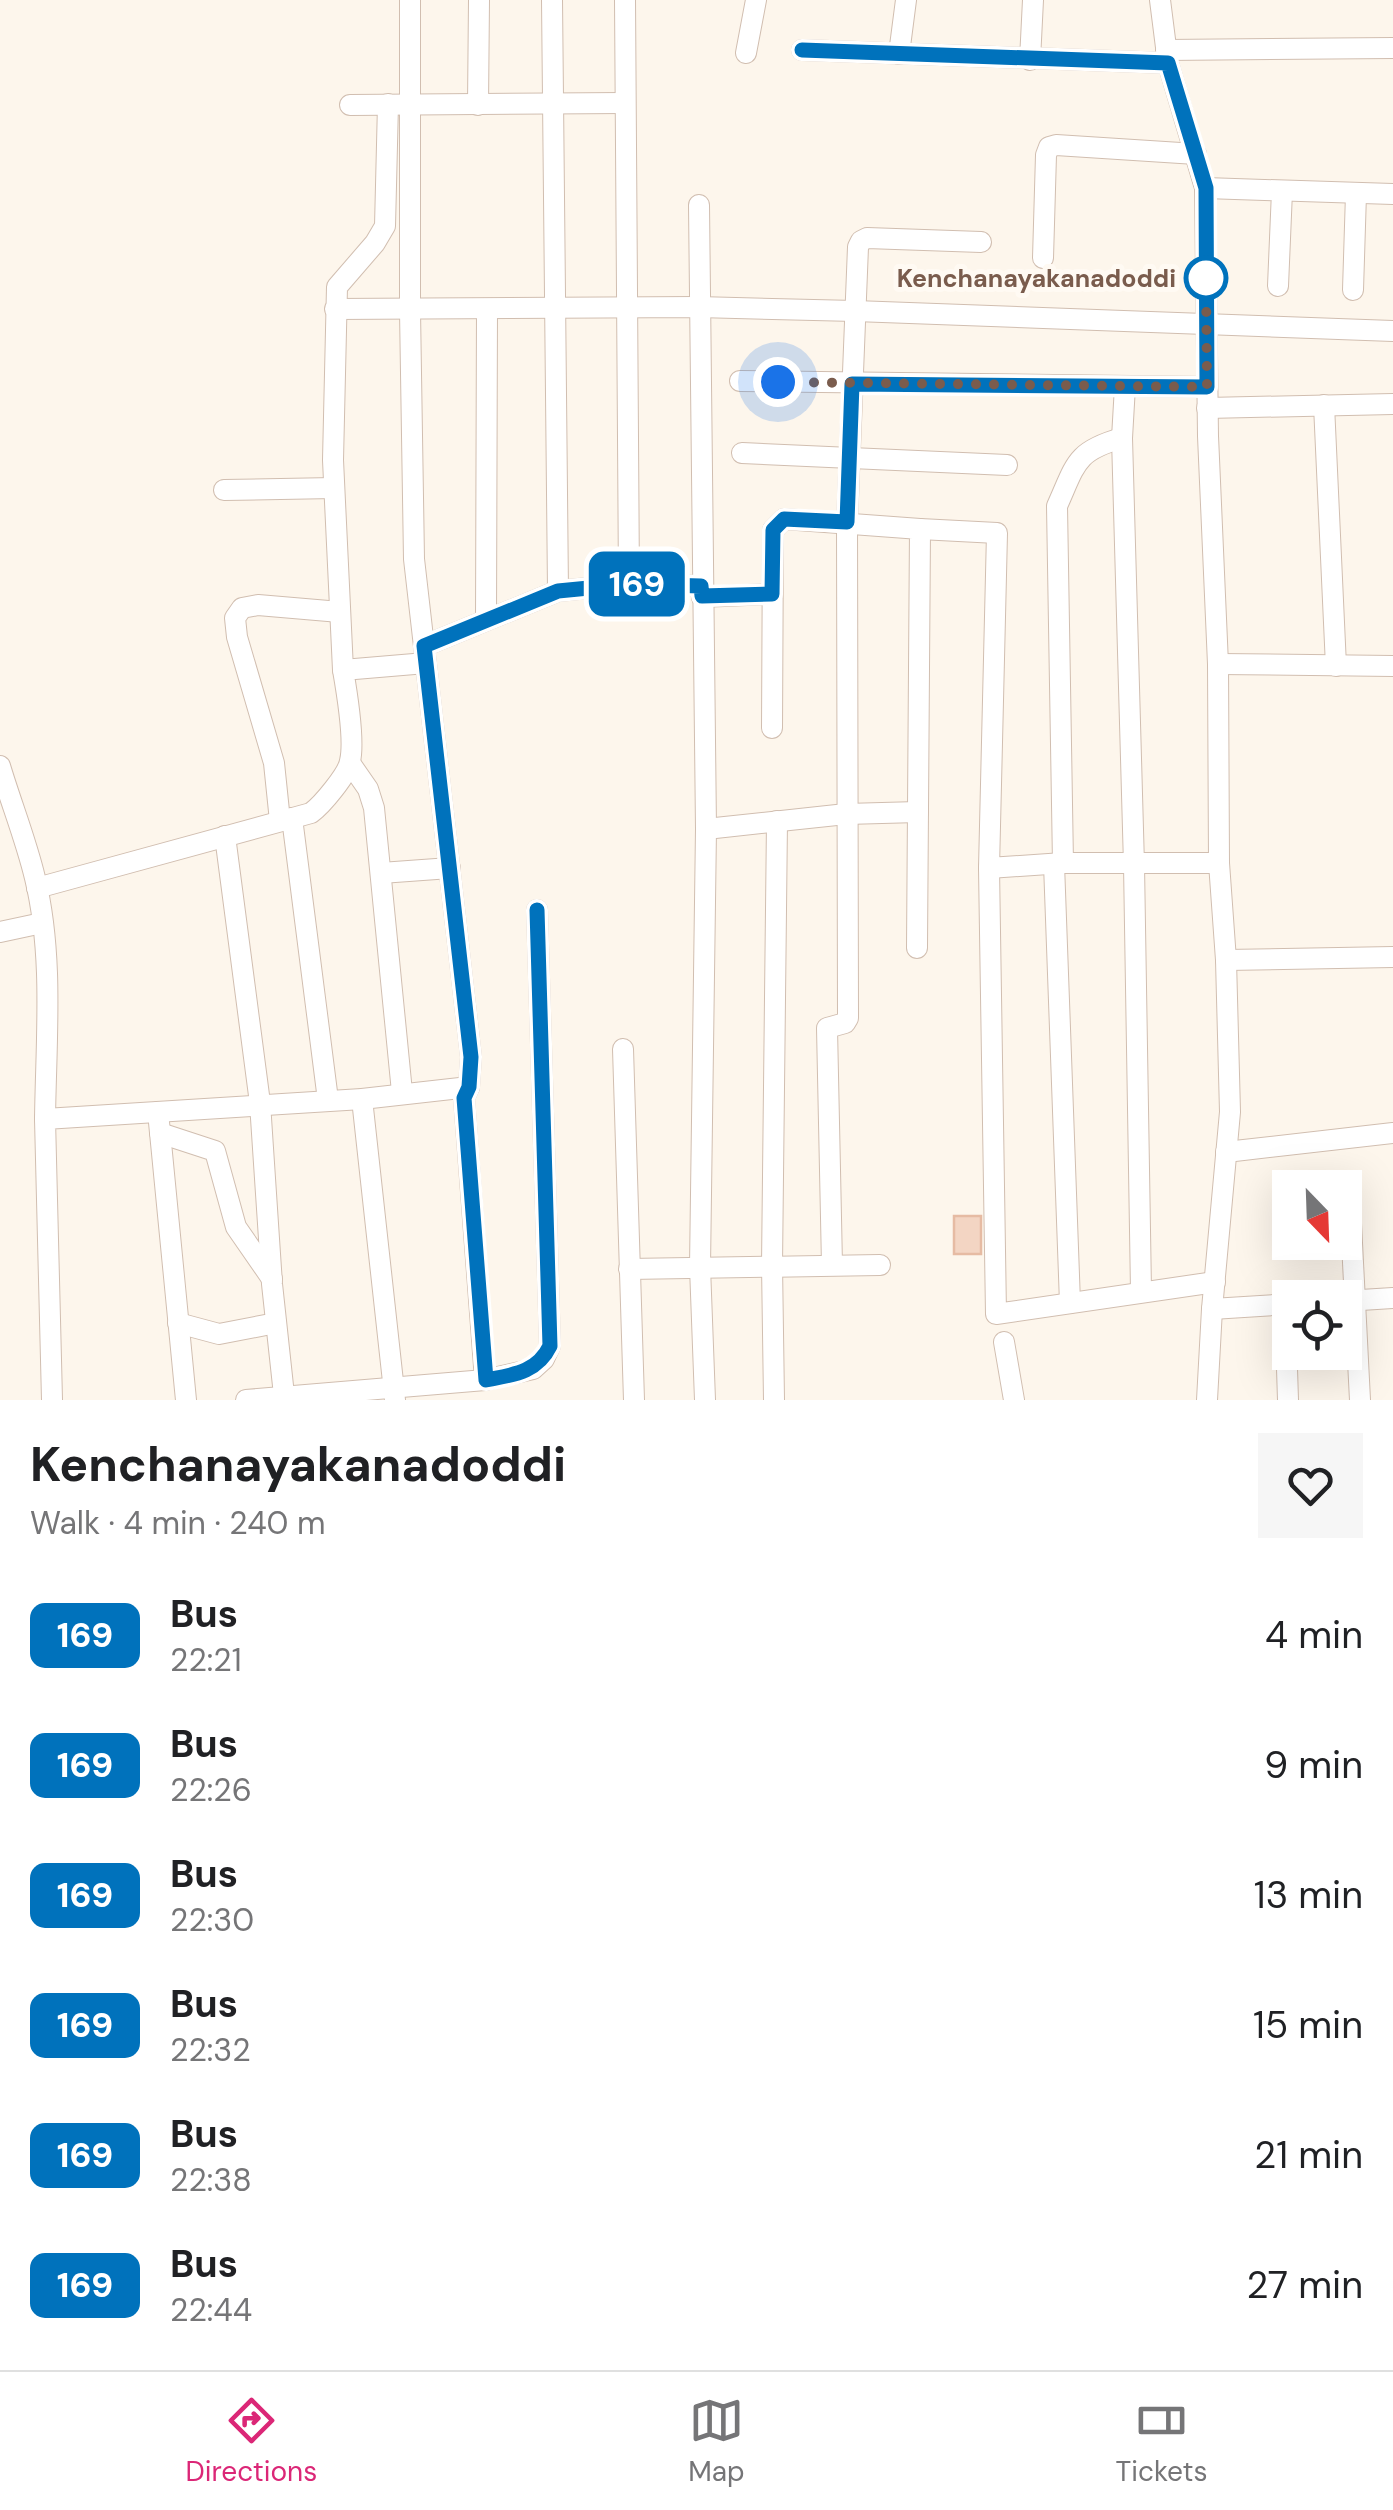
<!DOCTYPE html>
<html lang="en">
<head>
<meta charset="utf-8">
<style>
  body { margin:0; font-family:"DM Sans",sans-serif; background:#f6f6f6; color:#202124; height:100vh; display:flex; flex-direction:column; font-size:38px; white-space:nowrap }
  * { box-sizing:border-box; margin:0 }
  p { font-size:32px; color:#757577 }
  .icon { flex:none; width:55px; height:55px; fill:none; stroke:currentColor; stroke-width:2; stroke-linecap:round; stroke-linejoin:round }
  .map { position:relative; height:1400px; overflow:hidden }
  .side { display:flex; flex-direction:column; background:#fff; flex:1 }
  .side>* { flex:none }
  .badge { padding:0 20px; border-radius:15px; font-size:35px; line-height:65px }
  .needle { width:65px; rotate:157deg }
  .tools { position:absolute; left:1272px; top:1170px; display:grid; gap:20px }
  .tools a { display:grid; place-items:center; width:90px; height:90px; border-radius:0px; background:#fff; box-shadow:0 10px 40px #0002; font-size:50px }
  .you { position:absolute; width:50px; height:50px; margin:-25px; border:8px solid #fff; border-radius:50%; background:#1a73e8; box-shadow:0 0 0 15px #1a73e833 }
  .map>.badge { position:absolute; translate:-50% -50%; box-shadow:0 0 0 5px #fff }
  .round { display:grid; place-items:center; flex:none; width:105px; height:105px; border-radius:0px; background:#f6f6f6 }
  .head { display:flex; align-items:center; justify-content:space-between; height:170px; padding:0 30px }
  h1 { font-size:48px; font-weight:700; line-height:75px }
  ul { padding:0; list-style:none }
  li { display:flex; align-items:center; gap:30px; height:130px; padding:0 30px }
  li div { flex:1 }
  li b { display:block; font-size:38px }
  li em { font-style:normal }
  li .badge { min-width:110px; font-weight:700; text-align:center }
  .tabs { display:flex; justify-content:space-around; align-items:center; height:140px; border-top:2px solid #e0e0e0; background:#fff; font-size:28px; color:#757577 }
  .tabs a { display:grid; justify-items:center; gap:5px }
  .tabs .on { color:#db2777 }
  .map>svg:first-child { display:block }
</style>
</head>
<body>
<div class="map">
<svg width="1393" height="1400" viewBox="0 0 1393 1400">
  <rect width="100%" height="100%" fill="#fdf6ec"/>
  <rect fill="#f3d5c3" stroke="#e6bba3" stroke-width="2.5" x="954" y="1216" width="27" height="38"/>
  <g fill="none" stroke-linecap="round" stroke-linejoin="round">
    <defs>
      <g id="minor">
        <path d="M 410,0 L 410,311 L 414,559 L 471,1057 L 469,1087 L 464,1098 L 485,1380"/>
        <path d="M 552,0 L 558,591"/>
        <path d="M 625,0 L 629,584"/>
        <path d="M 1160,0 L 1168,63 L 1205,188 L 1208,436 L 1218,664 L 1219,863 L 1226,960 L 1230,1112 L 1212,1309 L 1207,1400"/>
        <path d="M 802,50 L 1168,63"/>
        <path d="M 1166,50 L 1393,48"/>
        <path d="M 746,53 L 756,0"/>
        <path d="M 899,54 L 906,0"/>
        <path d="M 1030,60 L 1033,0"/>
        <path d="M 350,105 L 625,103"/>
        <path d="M 478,105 L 479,0"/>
        <path d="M 1205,188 L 1393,194"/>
        <path d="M 699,205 L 706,829 L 700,1267 L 705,1400"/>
        <path d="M 1043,258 L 1046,155 L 1049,147 L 1056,145 L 1196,154"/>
        <path d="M 1278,286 L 1282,191"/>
        <path d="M 1353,290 L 1356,194"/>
        <path d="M 335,309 L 698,307 L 855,311 L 1393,331"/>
        <path d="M 740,381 L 1207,387"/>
        <path d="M 1125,386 L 1122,438 L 1134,865 L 1141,1291"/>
        <path d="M 1324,405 L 1336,666"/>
        <path d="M 1207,408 L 1393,404"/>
        <path d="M 742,453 L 1007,465"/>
        <path d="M 224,490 L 334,488"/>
        <path d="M 920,529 L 997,533 L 989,868 L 1063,863 L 1219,863"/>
        <path d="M 702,597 L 772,594"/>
        <path d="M 486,620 L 487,310"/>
        <path d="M 424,646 L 558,591 L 629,584 L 701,586"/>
        <path d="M 1218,664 L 1393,666"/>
        <path d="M 343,670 L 333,460 L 337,287 L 375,243 L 385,226 L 388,104"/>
        <path d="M 772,728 L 773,530 L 784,519 L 920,529 L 917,948"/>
        <path d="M 350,763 L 368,789 L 374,808 L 402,1092"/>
        <path d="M 0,766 C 11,803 26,840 35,878 C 54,956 46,1040 45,1119"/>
        <path d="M 292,818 L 328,1100"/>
        <path d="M 280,821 L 274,763 L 237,637 L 235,618 L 242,608 L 258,605 L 340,612"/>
        <path d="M 706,829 L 846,814 L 918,812"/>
        <path d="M 225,836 L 260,1103 L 272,1284 L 284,1395"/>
        <path d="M 1063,863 L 1057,506 C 1076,464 1075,451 1122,438"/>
        <path d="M 1054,864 L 1070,1303"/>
        <path d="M 989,868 L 996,1314 L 1215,1282"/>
        <path d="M 381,873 L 450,868"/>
        <path d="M 37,888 L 311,813 C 322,805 348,774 350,761 C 355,740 347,693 343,670 L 426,663"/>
        <path d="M 0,932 L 42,923"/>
        <path d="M 1226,960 L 1393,957"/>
        <path d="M 623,1049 L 634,1400"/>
        <path d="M 362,1099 L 395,1400"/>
        <path d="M 158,1112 L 186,1400"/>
        <path d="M 160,1133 L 215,1151 L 236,1227 L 272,1279"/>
        <path d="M 1226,1152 L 1393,1133"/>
        <path d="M 1349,1184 L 1360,1400"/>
        <path d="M 832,1265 L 827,1028 L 845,1023 L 848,1018 L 847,523 L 858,247 L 861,241 L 867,238 L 981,242"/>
        <path d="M 629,1269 L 880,1265"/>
        <path d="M 1345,1301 L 1393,1298"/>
        <path d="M 1285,1305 L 1288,1400"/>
        <path d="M 1212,1309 L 1290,1304"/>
        <path d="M 178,1323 L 219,1334 L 276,1323"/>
        <path d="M 1004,1342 L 1014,1400"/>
        <path d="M 52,1400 L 45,1119 L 362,1099 L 469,1087"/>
        <path d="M 246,1400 L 485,1380 L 533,1369 L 544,1359 L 550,1346 L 537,910"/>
        <path d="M 774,1400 L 772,1265 L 777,821"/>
      </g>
    </defs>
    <use href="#minor" stroke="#d1beb0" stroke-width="22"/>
    <use href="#minor" stroke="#fff" stroke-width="20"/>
  </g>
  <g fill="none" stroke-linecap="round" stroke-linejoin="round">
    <defs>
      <path id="line" d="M 537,910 L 550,1346 C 537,1373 512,1375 486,1380 L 464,1098 L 469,1087 L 471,1057 L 424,646 L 558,591 L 630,584 L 701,586 L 702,596 L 772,594 L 773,530 L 784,519 L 847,522 L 852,384 L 1207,387 L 1206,188 L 1168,63 L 802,50"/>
    </defs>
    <use href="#line" stroke="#fff" stroke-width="22"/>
    <use href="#line" stroke="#0072bc" stroke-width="15"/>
    <path stroke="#7a5c4d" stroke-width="10" stroke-dasharray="0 18" d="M 778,382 L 1207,387 L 1206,278"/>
  </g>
  <circle fill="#fff" stroke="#0072bc" stroke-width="5" cx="1206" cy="278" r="20"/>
  <g text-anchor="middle" stroke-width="10" stroke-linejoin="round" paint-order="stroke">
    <g font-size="25" font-weight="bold" fill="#7a5c4d" stroke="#fffaf3" text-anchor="end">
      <text x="1176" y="287">Kenchanayakanadoddi</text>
    </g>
  </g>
</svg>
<div class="tools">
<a><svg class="needle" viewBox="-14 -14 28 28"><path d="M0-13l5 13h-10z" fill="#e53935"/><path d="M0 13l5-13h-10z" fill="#757577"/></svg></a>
<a><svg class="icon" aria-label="locate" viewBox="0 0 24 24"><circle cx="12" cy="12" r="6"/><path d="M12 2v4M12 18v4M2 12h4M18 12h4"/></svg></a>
</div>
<div class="you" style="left:778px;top:382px"></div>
<b class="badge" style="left:637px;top:584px;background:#0072bc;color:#fff">169</b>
</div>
<section class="side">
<div class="head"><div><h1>Kenchanayakanadoddi</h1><p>Walk · 4 min · 240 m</p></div><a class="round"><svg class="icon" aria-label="heart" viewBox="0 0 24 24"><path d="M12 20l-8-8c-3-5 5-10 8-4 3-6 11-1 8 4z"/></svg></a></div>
<ul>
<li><span class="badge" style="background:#0072bc;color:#fff">169</span><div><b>Bus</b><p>22:21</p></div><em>4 min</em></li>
<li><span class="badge" style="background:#0072bc;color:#fff">169</span><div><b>Bus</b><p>22:26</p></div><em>9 min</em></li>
<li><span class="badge" style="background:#0072bc;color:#fff">169</span><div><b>Bus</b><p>22:30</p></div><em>13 min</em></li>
<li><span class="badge" style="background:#0072bc;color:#fff">169</span><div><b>Bus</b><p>22:32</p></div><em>15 min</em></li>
<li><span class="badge" style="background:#0072bc;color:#fff">169</span><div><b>Bus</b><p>22:38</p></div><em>21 min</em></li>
<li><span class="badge" style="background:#0072bc;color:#fff">169</span><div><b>Bus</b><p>22:44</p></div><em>27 min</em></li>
</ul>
</section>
<nav class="tabs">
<a class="on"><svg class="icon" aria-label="directions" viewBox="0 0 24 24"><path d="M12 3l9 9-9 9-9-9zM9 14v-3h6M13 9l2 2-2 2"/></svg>Directions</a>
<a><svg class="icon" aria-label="map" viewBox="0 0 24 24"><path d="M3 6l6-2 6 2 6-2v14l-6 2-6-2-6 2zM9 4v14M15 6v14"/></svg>Map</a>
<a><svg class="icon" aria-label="tickets" viewBox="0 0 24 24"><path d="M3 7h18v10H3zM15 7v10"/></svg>Tickets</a>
</nav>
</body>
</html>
